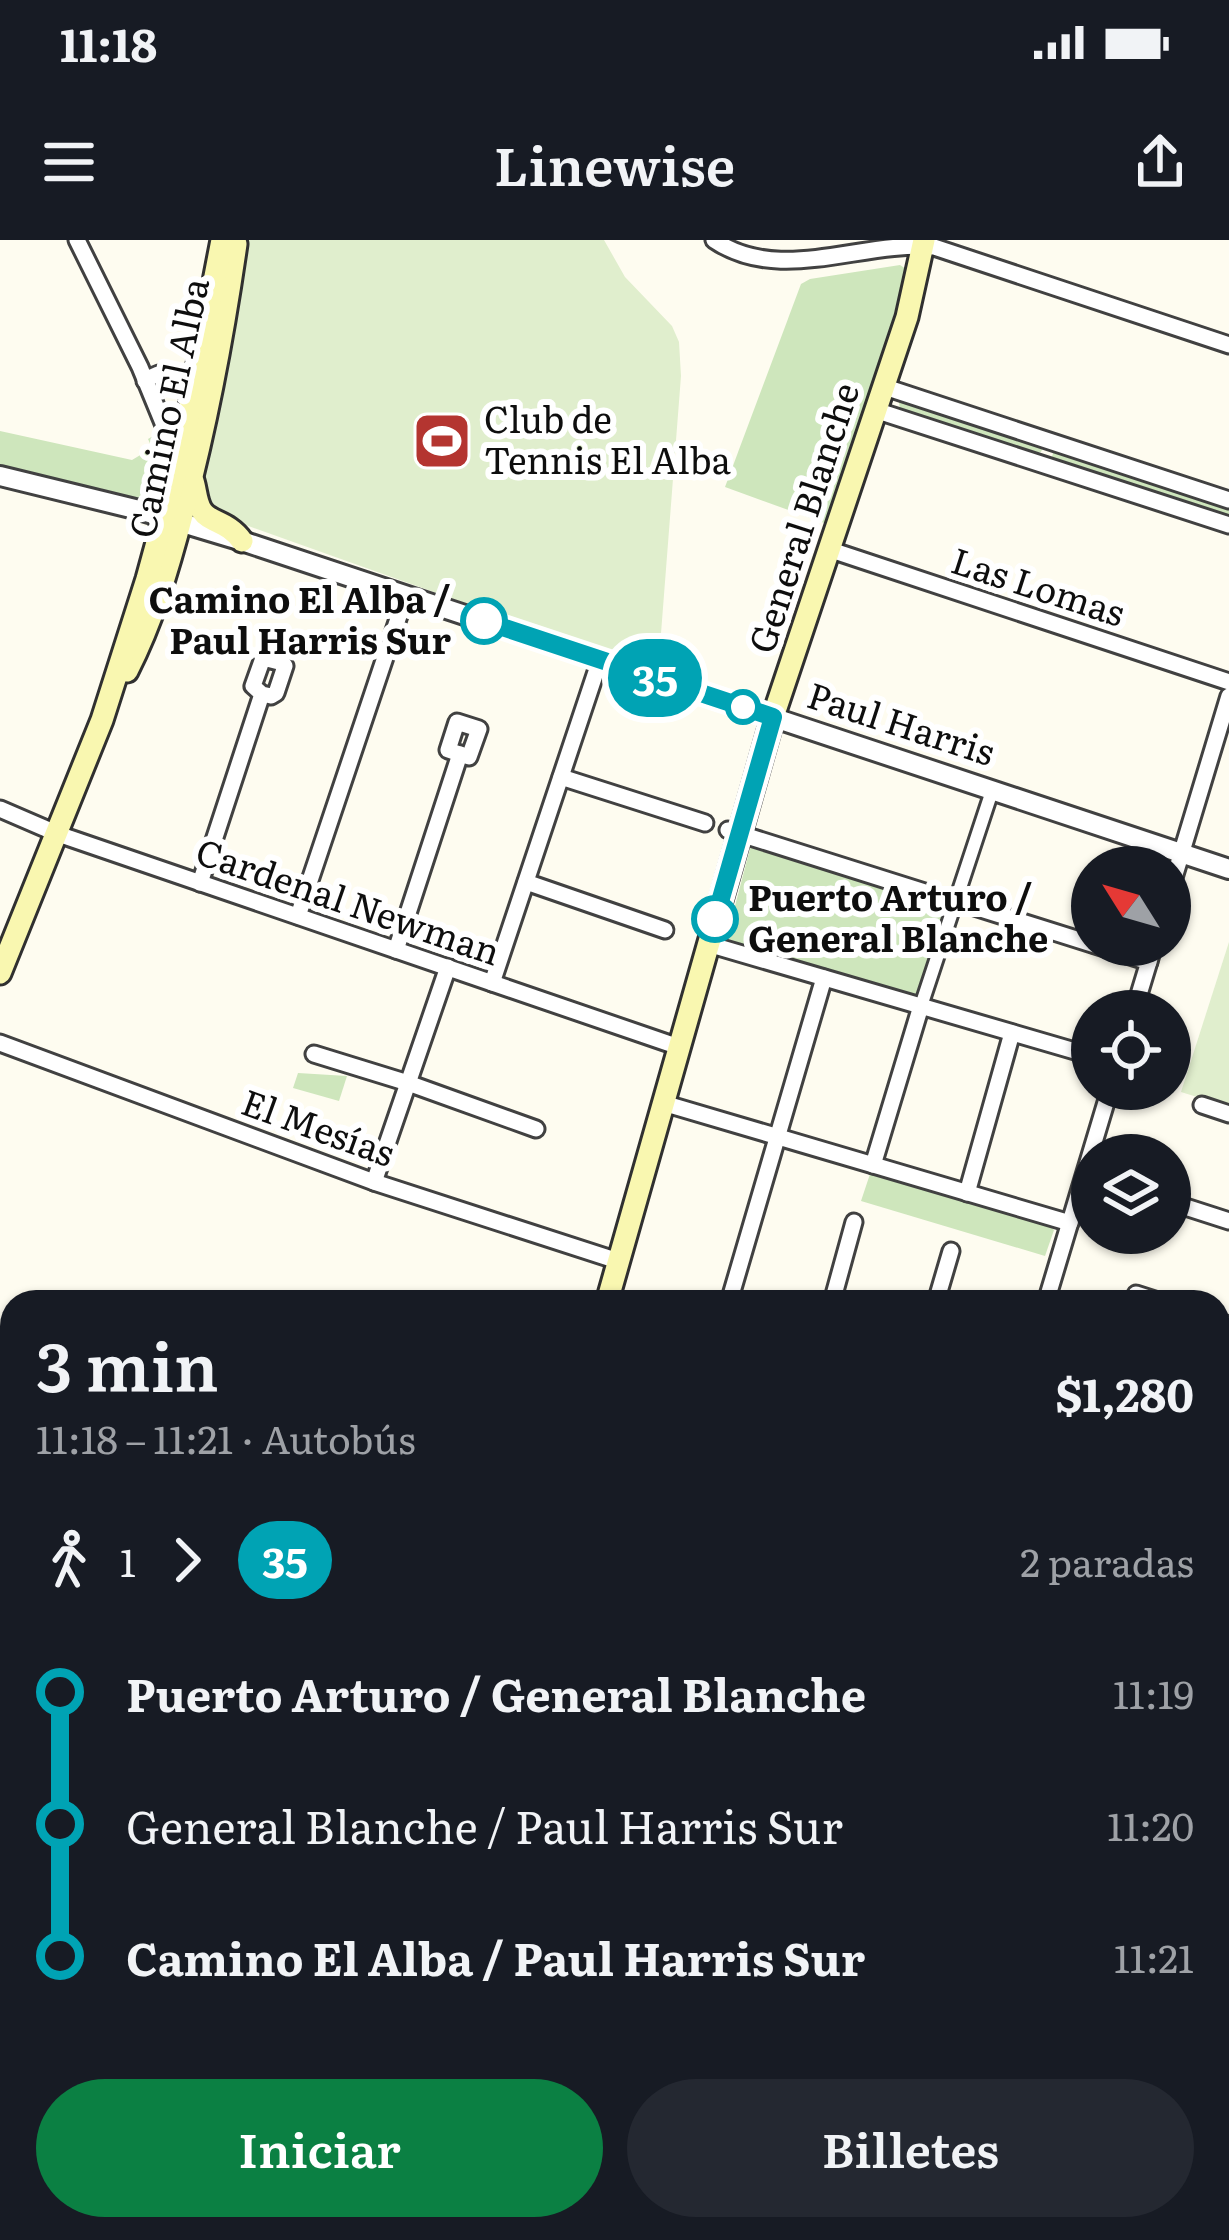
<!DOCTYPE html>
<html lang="es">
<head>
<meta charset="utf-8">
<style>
  body { margin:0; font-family:Literata,serif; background:#242831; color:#f1f3f6; height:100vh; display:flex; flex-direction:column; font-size:45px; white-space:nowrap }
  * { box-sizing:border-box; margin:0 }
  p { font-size:39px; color:#9ea1a6 }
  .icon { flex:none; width:66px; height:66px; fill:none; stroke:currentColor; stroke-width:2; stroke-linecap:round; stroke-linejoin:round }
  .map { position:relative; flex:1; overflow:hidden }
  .sheet { position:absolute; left:0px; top:1050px; width:1230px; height:951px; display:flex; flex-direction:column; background:#171b24; border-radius:36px 36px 0 0; box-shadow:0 3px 9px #0004 }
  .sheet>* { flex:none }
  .badge { padding:0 24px; border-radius:39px; font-size:42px; line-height:78px }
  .needle { width:78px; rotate:307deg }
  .controls { position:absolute; left:1071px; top:606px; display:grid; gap:24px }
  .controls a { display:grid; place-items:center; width:120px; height:120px; border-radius:50%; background:#171b24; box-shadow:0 3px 9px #0004; font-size:60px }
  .map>.badge { position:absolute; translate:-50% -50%; box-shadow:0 0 0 6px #fff }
  .legs { display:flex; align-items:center; gap:18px; height:132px; padding:0 36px; font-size:39px }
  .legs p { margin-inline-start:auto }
  .head { display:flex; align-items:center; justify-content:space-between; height:204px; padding:0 36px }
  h1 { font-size:66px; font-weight:600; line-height:90px }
  .button { display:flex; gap:24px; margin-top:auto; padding:24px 36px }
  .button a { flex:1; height:138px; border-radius:72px; background:#0b8043; color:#fff; font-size:48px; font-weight:600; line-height:138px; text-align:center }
  .button a+a { background:#242831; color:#f1f3f6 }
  ul { padding:0 36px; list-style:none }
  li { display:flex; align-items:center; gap:42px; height:132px; font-size:45px }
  li i { display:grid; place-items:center; width:18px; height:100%; margin:0 15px; background:currentColor }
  li i::after { content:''; width:30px; height:30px; margin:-15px; border:9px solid; border-radius:50%; background:#171b24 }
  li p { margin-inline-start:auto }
  li:first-child i { background:linear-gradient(#0000 50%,currentColor 0) }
  li:last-child i { background:linear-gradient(currentColor 50%,#0000 0) }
  .status { display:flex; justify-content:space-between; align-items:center; height:84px; padding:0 60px; background:#171b24; direction:ltr }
  .status svg { height:33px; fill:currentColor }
  header { display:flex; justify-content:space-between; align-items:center; height:156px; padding:0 36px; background:#171b24; font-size:54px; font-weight:600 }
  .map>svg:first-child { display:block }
</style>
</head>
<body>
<div class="status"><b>11:18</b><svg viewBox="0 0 49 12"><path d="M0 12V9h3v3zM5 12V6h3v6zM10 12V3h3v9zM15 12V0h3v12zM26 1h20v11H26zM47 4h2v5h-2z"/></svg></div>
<header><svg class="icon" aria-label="menu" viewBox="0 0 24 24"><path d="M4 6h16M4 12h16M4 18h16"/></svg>Linewise<svg class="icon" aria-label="share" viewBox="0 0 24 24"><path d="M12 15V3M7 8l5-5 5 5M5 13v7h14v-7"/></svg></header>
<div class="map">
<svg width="1229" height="2000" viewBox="0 0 1229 2000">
  <rect width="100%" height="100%" fill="#fefcf0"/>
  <g fill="#cee6bc">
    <path d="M 900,25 L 906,29 L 888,96 L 827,284 L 725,247 L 801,44 L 810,39 Z"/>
    <path d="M 903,160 L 1036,203 L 1043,207 L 1041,212 L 1035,213 L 900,169 L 899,163 Z"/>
    <path d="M 0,191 L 132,220 L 152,208 L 148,199 L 162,191 C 170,212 158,244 148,264 L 0,226 Z"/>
    <path d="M 1057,211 L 1229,267 L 1229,277 L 1055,220 L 1052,217 L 1053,213 Z"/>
    <path d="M 751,605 L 947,664 L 915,757 L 812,730 L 726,700 Z"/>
    <path d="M 298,833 L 347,836 L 339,861 L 293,848 Z"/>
    <path d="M 871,931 L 1047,983 L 1054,990 L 1045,1016 L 861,961 Z"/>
    <path d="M 0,1104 L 12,1109 L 12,1183 L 0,1205 Z"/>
    <path d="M 0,1260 L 12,1268 L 12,1698 L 0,1692 Z"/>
  </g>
  <g fill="#e0eecd">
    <path d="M 246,0 L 604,0 L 625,37 L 672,86 L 679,102 L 681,136 L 658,432 L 195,267 L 231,92 Z"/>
    <path d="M 1229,702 L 1229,867 L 1181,852 Z"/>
  </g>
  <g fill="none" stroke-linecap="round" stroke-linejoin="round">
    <defs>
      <path id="pedestrian" d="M 921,766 L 993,548"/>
      <g id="minor">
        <path d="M 77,0 L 140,127 L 179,222"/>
        <path d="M 714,0 C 780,45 862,0 934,7 L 1229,105"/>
        <path d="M 145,141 C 164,127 183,131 202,144"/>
        <path d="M 882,146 L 1229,260"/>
        <path d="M 875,170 L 1229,285"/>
        <path d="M 828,309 L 1229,442"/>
        <path d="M 457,482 L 479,489 L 469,517 L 448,510 Z"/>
        <path d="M 561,537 L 705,583"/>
        <path d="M 0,569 L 58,594 L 679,807"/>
        <path d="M 728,590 L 934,655"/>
        <path d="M 526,642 L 665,690"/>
        <path d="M 200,643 L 262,454 L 253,446 L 263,418 L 283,423 L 285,426 L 276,453 L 271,456 L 262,454"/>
        <path d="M 1170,651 L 1229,456"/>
        <path d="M 965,664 L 1092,704"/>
        <path d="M 298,676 L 406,355"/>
        <path d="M 708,704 L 1092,816"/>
        <path d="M 1095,705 L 1149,722"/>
        <path d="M 396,710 L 460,514"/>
        <path d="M 492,743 L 600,420"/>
        <path d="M 1134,771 L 1154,705"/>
        <path d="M 0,803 L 374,942 L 618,1021"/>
        <path d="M 314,814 L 408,843 L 536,889"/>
        <path d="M 663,863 L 1070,983"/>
        <path d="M 1202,865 L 1229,874"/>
        <path d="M 873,925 L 921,766"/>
        <path d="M 374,942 L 448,727"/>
        <path d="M 967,953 L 1012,793"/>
        <path d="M 1170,962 L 1229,981"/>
        <path d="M 1136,1054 L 1161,1062"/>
        <path d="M 729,1062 L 824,738"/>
        <path d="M 832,1062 L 854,982"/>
        <path d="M 936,1062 L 951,1011"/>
        <path d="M 1046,1062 L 1110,849"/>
        <path d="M 1218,1082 L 1229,1085"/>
        <path d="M 1218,1180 L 1229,1184"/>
        <path d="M 1218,1238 L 1229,1208"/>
        <path d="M 1218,1450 L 1229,1454"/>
        <path d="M 1218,1549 L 1229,1553"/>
        <path d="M 1218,1831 L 1229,1798"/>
        <path d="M 1218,1897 L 1229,1901"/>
        <path d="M 0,1902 L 12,1904"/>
        <path d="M 549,1989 L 552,2000"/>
        <path d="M 675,1989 L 677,2000"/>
        <path d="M 812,1989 L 813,2000"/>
        <path d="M 1029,1989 L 1061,2000"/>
        <path d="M 90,2000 L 97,1989"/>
      </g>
      <g id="tertiary">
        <path d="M 0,236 L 139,270 L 242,301 L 1229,629"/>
        <path d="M 398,1989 L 400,2000"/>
      </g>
      <g id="secondary">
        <path d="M 193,241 C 196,250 196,263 202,271 C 210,283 228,281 242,301"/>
        <path d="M 127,431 C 152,382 168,329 182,275 C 206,186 223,95 236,4"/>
        <path d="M 0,733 L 102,480 L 147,339 L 179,222 L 222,0"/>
        <path d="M 607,1062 L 773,477 L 907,77 L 924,0"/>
      </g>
      <g id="primary">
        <path d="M 1218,1667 L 1229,1671"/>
        <path d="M 1218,1690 L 1229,1694"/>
        <path d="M 0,1716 L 12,1721"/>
        <path d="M 0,1735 L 12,1741"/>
      </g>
    </defs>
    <use href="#pedestrian" stroke="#414141" stroke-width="18"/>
    <use href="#minor" stroke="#414141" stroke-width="21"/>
    <use href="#tertiary" stroke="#414141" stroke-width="24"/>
    <use href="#secondary" stroke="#303030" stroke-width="27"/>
    <use href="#primary" stroke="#1f1f1f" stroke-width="30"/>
    <use href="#pedestrian" stroke="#fff" stroke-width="12"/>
    <use href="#minor" stroke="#fff" stroke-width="15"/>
    <use href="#tertiary" stroke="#fff" stroke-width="18"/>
    <use href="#secondary" stroke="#f9f7b0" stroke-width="21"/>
    <use href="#primary" stroke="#eeda70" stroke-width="24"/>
  </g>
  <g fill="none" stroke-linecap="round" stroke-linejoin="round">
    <defs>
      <path id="line-1" d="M 484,381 L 773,477 L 715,679"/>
    </defs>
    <use href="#line-1" stroke="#fff" stroke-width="27"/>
    <use href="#line-1" stroke="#00a3b4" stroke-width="18"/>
  </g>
  <defs>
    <symbol id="stadium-square" viewBox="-11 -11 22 22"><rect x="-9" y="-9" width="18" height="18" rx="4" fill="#b43530" stroke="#fff"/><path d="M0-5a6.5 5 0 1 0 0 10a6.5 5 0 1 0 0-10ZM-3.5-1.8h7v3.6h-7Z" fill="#fff"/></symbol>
  </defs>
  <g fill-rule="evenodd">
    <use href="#stadium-square" x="409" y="168" width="66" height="66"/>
  </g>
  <g fill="#fff" stroke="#00a3b4" stroke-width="6">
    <circle cx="484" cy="381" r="21"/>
    <circle cx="743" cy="467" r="15"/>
    <circle cx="715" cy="679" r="21"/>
  </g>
  <g text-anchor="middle" stroke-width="12" stroke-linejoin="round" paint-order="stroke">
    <g font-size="36" fill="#0e0e0e" stroke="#fff">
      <text transform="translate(169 168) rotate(-78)" y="13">Camino El Alba</text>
      <text transform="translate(804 278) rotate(-72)" y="13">General Blanche</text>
      <text transform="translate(1038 347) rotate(18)" y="13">Las Lomas</text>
      <text transform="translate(901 484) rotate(18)" y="13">Paul Harris</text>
      <text transform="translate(348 662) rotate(19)" y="13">Cardenal Newman</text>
      <text transform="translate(318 888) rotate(20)" y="13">El Mesías</text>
    </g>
    <g font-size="36" fill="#0e0e0e" stroke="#fff" text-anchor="start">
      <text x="484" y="193">Club de<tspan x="484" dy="41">Tennis El Alba</tspan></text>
    </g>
    <g font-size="36" font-weight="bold" fill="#0e0e0e" stroke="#fff" text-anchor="end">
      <text x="451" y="373">Camino El Alba /<tspan x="451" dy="41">Paul Harris Sur</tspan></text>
      <text x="748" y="671" text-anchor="start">Puerto Arturo /<tspan x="748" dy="41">General Blanche</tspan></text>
    </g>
  </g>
</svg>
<div class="controls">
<a><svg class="needle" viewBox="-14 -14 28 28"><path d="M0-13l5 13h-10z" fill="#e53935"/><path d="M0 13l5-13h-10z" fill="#9ea1a6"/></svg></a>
<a><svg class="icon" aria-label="locate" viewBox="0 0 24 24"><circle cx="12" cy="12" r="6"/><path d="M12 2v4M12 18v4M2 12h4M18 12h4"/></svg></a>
<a><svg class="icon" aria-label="layers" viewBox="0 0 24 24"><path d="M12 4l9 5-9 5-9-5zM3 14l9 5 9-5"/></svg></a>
</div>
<b class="badge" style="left:655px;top:438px;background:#00a3b4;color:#fff">35</b>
<section class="sheet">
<div class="head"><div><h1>3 min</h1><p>11:18 – 11:21 · Autobús</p></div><b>$1,280</b></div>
<div class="legs"><svg class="icon" aria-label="walk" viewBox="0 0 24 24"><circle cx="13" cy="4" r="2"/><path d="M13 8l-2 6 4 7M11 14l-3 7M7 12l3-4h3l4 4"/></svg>1<svg class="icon" aria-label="forward" viewBox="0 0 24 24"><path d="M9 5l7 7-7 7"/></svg><b class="badge" style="background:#00a3b4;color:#fff">35</b><p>2 paradas</p></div>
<ul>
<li><i style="color:#00a3b4"></i><b>Puerto Arturo / General Blanche</b><p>11:19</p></li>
<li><i style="color:#00a3b4"></i><span>General Blanche / Paul Harris Sur</span><p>11:20</p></li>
<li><i style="color:#00a3b4"></i><b>Camino El Alba / Paul Harris Sur</b><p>11:21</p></li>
</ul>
<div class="button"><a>Iniciar</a><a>Billetes</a></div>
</section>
</div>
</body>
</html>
